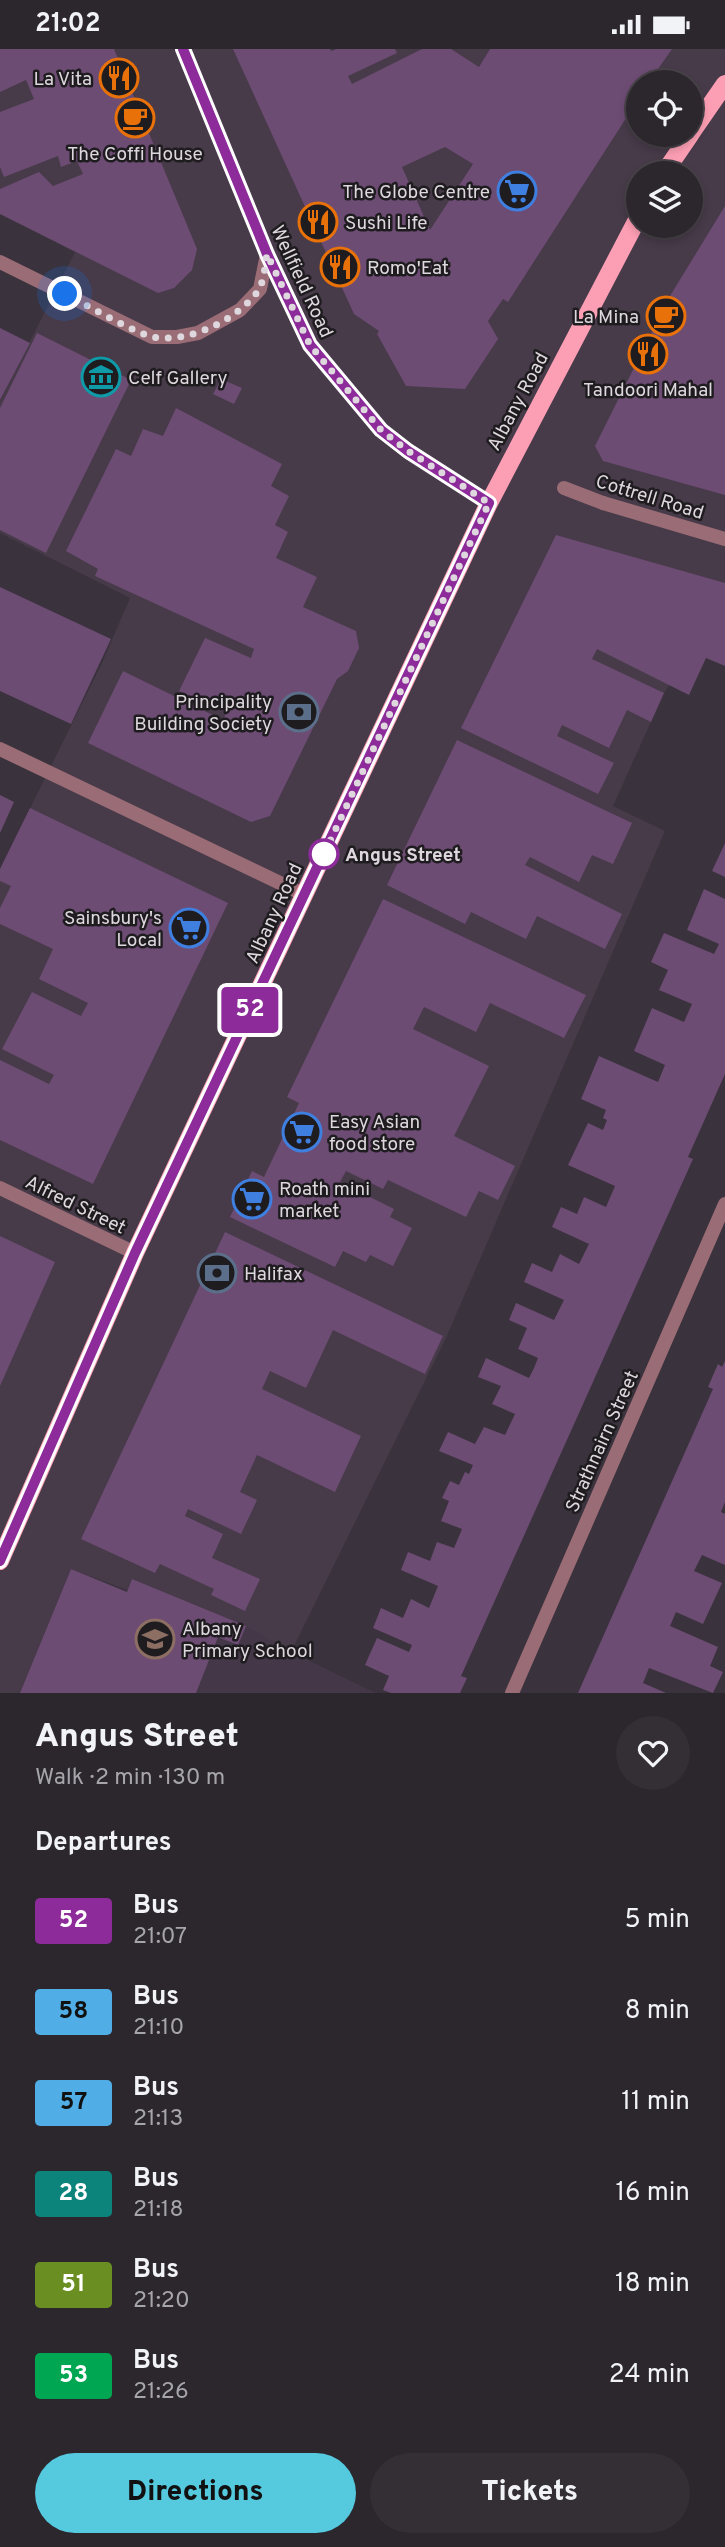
<!DOCTYPE html>
<html lang="en">
<head>
<meta charset="utf-8">
<style>
  body { margin:0; font-family:Overpass,sans-serif; background:#342e35; color:#f1f3f6; height:100vh; display:flex; flex-direction:column; font-size:26px; white-space:nowrap }
  * { box-sizing:border-box; margin:0 }
  p { font-size:23px; color:#a6a5aa }
  .icon { flex:none; width:38px; height:38px; fill:none; stroke:currentColor; stroke-width:2; stroke-linecap:round; stroke-linejoin:round }
  .map { position:relative; height:1644px; overflow:hidden }
  .sheet { display:flex; flex-direction:column; background:#2c262d; flex:1 }
  .sheet>* { flex:none }
  .badge { padding:0 14px; border-radius:5px; font-size:24px; line-height:46px }
  .fabs { position:absolute; left:626px; top:21px; display:grid; gap:14px }
  .fabs a { display:grid; place-items:center; width:77px; height:77px; border-radius:50%; background:#2c262d; box-shadow:0 4px 10px #0003,0 0 0 2px #484349; font-size:35px }
  .you { position:absolute; width:35px; height:35px; margin:-18px; border:5px solid #fff; border-radius:50%; background:#1a73e8; box-shadow:0 0 0 10px #1a73e833 }
  .map>.badge { position:absolute; translate:-50% -50%; box-shadow:0 0 0 4px #fff }
  h2 { padding:0 35px; font-size:26px; line-height:63px }
  .round { display:grid; place-items:center; flex:none; width:74px; height:74px; border-radius:37px; background:#342e35 }
  .headline { display:flex; align-items:center; justify-content:space-between; height:119px; padding:0 35px }
  h1 { font-size:33px; font-weight:800; line-height:52px }
  .action { display:flex; gap:14px; margin-top:auto; padding:14px 35px }
  .action a { flex:1; height:80px; border-radius:42px; background:#55cadf; color:#111; font-size:28px; font-weight:800; line-height:80px; text-align:center }
  .action a+a { background:#342e35; color:#f1f3f6 }
  ul { padding:0; list-style:none }
  li { display:flex; align-items:center; gap:21px; height:91px; padding:0 35px }
  li div { flex:1 }
  li b { display:block; font-size:26px }
  li em { font-style:normal }
  li .badge { min-width:77px; font-weight:700; text-align:center }
  .status { display:flex; justify-content:space-between; align-items:center; height:49px; padding:0 35px; background:#2c262d; direction:ltr }
  .status svg { height:19px; fill:currentColor }
  .map>svg:first-child { display:block }
</style>
</head>
<body>
<div class="status"><b>21:02</b><svg viewBox="0 0 49 12"><path d="M0 12V9h3v3zM5 12V6h3v6zM10 12V3h3v9zM15 12V0h3v12zM26 1h20v11H26zM47 4h2v5h-2z"/></svg></div>
<div class="map">
<svg width="725" height="1644" viewBox="0 0 725 1644">
  <rect width="100%" height="100%" fill="#3a323c"/>
  <path fill="#473a49" fill-rule="evenodd" d="M 0,0 L 725,0 L 725,534 L 694,603 L 664,644 L 613,757 L 665,782 L 446,1289 L 291,1603 L 71,1520 L 20,1644 L 0,1644 L 0,820 L 102,614 L 130,549 L 0,484 L 0,352 L 75,203 L 0,165 ZM 639,33 L 691,33 L 691,86 L 639,86 ZM 639,124 L 691,124 L 691,177 L 639,177 Z"/>
  <path fill="#443848" d="M 71,1520 L 126,1543 L 132,1530 L 246,1577 L 291,1603 L 376,1644 L 20,1644 Z"/>
  <g fill="#6d4c74" fill-rule="evenodd">
    <path d="M 0,0 L 114,0 L 197,200 L 192,221 L 174,239 L 158,244 L 0,165 L 0,140 L 39,123 L 53,137 L 83,125 L 77,112 L 61,118 L 58,107 L 4,128 L 0,118 L 0,63 L 34,50 L 26,31 L 0,43 Z"/>
    <path d="M 233,0 L 330,0 L 331,2 L 337,0 L 395,0 L 397,4 L 348,27 L 352,35 L 422,0 L 451,0 L 479,18 L 490,0 L 672,0 L 649,33 L 639,33 L 639,49 L 508,253 L 503,250 L 488,272 L 498,290 L 465,340 L 406,337 L 377,285 L 379,282 L 354,265 ZM 445,98 L 473,115 L 430,181 L 402,118 Z"/>
    <path d="M 725,157 L 725,446 L 603,412 L 595,397 L 670,247 Z"/>
    <path d="M 0,279 L 30,294 L 0,351 Z"/>
    <path d="M 37,284 L 131,331 L 46,504 L 0,481 L 0,359 Z"/>
    <path d="M 221,330 L 242,339 L 234,355 L 213,345 Z"/>
    <path d="M 176,359 L 282,415 L 271,437 L 289,447 L 275,476 L 288,483 L 276,509 L 317,528 L 303,558 L 356,582 L 359,599 L 348,622 L 337,630 L 270,767 L 251,773 L 88,694 L 123,622 L 223,671 L 226,664 L 179,642 L 205,589 L 251,609 L 254,600 L 95,527 L 98,520 L 66,502 L 116,400 L 131,407 L 143,380 L 163,387 Z"/>
    <path d="M 556,486 L 725,534 L 725,617 L 706,609 L 689,646 L 597,600 L 592,610 L 664,644 L 651,673 L 627,661 L 609,699 L 562,676 L 557,687 L 614,714 L 598,745 L 461,679 Z"/>
    <path d="M 0,538 L 111,590 L 71,675 L 0,642 Z"/>
    <path d="M 457,691 L 632,774 L 613,815 L 592,806 L 579,833 L 530,808 L 525,816 L 622,865 L 605,900 L 537,867 L 526,890 L 471,863 L 465,875 L 387,836 Z"/>
    <path d="M 0,746 L 14,753 L 0,784 Z"/>
    <path d="M 30,759 L 228,854 L 93,1135 L 0,1091 L 0,1011 L 49,1035 L 54,1026 L 2,1000 L 32,943 L 81,967 L 88,954 L 39,930 L 53,900 L 0,875 L 0,859 L 11,837 L 0,832 L 0,820 Z"/>
    <path d="M 725,794 L 725,828 L 712,822 Z"/>
    <path d="M 704,840 L 725,850 L 725,1025 L 688,1108 L 693,1110 L 461,1627 L 467,1629 L 460,1644 L 391,1644 L 383,1641 L 389,1627 L 365,1616 L 377,1589 L 409,1603 L 412,1596 L 373,1579 L 381,1559 L 403,1569 L 411,1550 L 429,1559 L 438,1537 L 401,1521 L 408,1503 L 430,1512 L 437,1493 L 454,1499 L 462,1480 L 441,1472 L 449,1452 L 442,1449 L 450,1432 L 459,1436 L 465,1423 L 469,1425 L 473,1416 L 439,1402 L 448,1383 L 475,1395 L 484,1378 L 505,1386 L 515,1365 L 492,1355 L 501,1337 L 478,1328 L 486,1309 L 529,1329 L 534,1319 L 538,1309 L 518,1300 L 527,1279 L 509,1271 L 516,1254 L 554,1271 L 564,1251 L 524,1233 L 532,1214 L 552,1223 L 560,1205 L 579,1215 L 589,1195 L 552,1178 L 561,1158 L 577,1165 L 584,1148 L 606,1158 L 615,1137 L 568,1116 L 588,1074 L 603,1081 L 607,1071 L 603,1069 L 606,1061 L 581,1050 L 599,1007 L 658,1033 L 665,1016 L 634,1002 L 652,959 L 684,973 L 692,955 L 659,941 L 668,921 L 651,913 L 664,884 L 714,905 L 719,895 L 687,881 Z"/>
    <path d="M 383,850 L 586,946 L 564,989 L 490,954 L 476,983 L 424,958 L 413,980 L 489,1017 L 454,1087 L 515,1117 L 498,1151 L 479,1142 L 466,1168 L 388,1131 L 383,1140 L 346,1122 L 340,1133 L 394,1160 L 390,1168 L 412,1179 L 393,1217 L 370,1206 L 366,1213 L 343,1202 L 335,1218 L 230,1168 L 252,1122 L 264,1128 L 299,1054 L 287,1048 Z"/>
    <path d="M 225,1183 L 443,1287 L 425,1325 L 333,1281 L 306,1339 L 270,1322 L 262,1340 L 361,1387 L 335,1443 L 257,1406 L 240,1443 L 257,1451 L 241,1485 L 188,1460 L 185,1467 L 223,1485 L 212,1509 L 260,1530 L 245,1562 L 211,1546 L 214,1540 L 160,1515 L 155,1524 L 81,1490 Z"/>
    <path d="M 0,1187 L 55,1213 L 0,1337 Z"/>
    <path d="M 725,1312 L 725,1453 L 721,1463 L 725,1465 L 725,1516 L 702,1506 L 694,1522 L 722,1534 L 703,1575 L 676,1563 L 670,1577 L 718,1598 L 710,1617 L 723,1623 L 713,1644 L 649,1619 L 643,1634 L 666,1644 L 578,1644 L 713,1340 L 708,1338 L 718,1315 L 722,1318 Z"/>
    <path d="M 71,1520 L 127,1543 L 132,1530 L 246,1577 L 238,1596 L 218,1588 L 196,1644 L 20,1644 Z"/>
  </g>
  <g fill="none" stroke-linecap="round" stroke-linejoin="round">
    <path stroke="#9a6c75" stroke-width="14" d="M 564,439 L 603,454"/>
    <g stroke="#9a6c75" stroke-width="14">
      <path d="M 0,213 L 152,288 L 177,288 L 198,284 L 240,261 L 260,240 L 267,205"/>
      <path d="M 603,454 L 725,490"/>
      <path d="M 0,700 L 305,846"/>
      <path d="M 0,1139 L 135,1204"/>
      <path d="M 512,1644 L 725,1155"/>
    </g>
    <path stroke="#9a6c75" stroke-width="14" d="M 183,0 L 267,205 L 310,297 L 381,381 L 408,402 L 489,454"/>
    <g stroke="#fd9fb4" stroke-width="18">
      <path d="M 691,84 L 725,35"/>
      <path d="M 664,124 L 690,86"/>
      <path d="M 0,1512 L 135,1204 L 489,454 L 639,167"/>
    </g>
  </g>
  <g fill="none" stroke-linecap="round" stroke-linejoin="round">
    <defs>
      <path id="line" d="M 0,1512 L 135,1204 L 489,454 L 408,402 L 381,381 L 310,296 L 267,205 L 183,0"/>
    </defs>
    <use href="#line" stroke="#fff" stroke-width="16"/>
    <use href="#line" stroke="#8c2b99" stroke-width="10"/>
    <path stroke="#ded8de" stroke-width="7" stroke-dasharray="0 12.6" d="M 65,245 C 85,255 134,284 153,288 C 190,294 237,271 258,242 C 264,233 265,216 267,205 L 310,296 L 381,381 L 408,402 L 489,454 L 324,805"/>
  </g>
  <defs>
    <symbol id="restaurant-ring" viewBox="-11 -11 22 22"><circle r="9.5" fill="#1f1c20" stroke="#e8710a" stroke-width="1.5"/><path d="M-5-6h1v4h1v-4h1v4h1v-4h1v5L-1.5 .5V6h-2V.5L-5-1ZM5-6V6H3V1.5H1.5Q1.5-4 5-6Z" fill="#e8710a"/></symbol>
    <symbol id="cafe-ring" viewBox="-11 -11 22 22"><circle r="9.5" fill="#1f1c20" stroke="#e8710a" stroke-width="1.5"/><path d="M-5.5-4.5H6V0H3Q3 3.5 0 3.5H-2.5Q-5.5 3.5-5.5 0ZM3-3.2v2h1.7v-2ZM-6 4.5H4V6H-6Z" fill="#e8710a"/></symbol>
    <symbol id="supermarket-ring" viewBox="-11 -11 22 22"><circle r="9.5" fill="#1f1c20" stroke="#3f7fe0" stroke-width="1.5"/><path d="M-6-5.5h2.5l.6 2H6L4.5 2H-2.5L-4.4-4H-6ZM-1.5 3.2a1.3 1.3 0 1 0 .1 0ZM3 3.2a1.3 1.3 0 1 0 .1 0Z" fill="#3f7fe0"/></symbol>
    <symbol id="museum-ring" viewBox="-11 -11 22 22"><circle r="9.5" fill="#1f1c20" stroke="#0f9aa8" stroke-width="1.5"/><path d="M0-6L6-3V-2H-6V-3ZM-5-1h2V3h-2ZM-1-1h2V3h-2ZM3-1h2V3H3ZM-6 4H6V6H-6Z" fill="#0f9aa8"/></symbol>
    <symbol id="bank-ring" viewBox="-11 -11 22 22"><circle r="9.5" fill="#1f1c20" stroke="#5c6f8a" stroke-width="1.5"/><path d="M-6-4H6V4H-6ZM0-2.3a2.3 2.3 0 1 0 0 4.6a2.3 2.3 0 1 0 0-4.6Z" fill="#5c6f8a"/></symbol>
    <symbol id="school-ring" viewBox="-11 -11 22 22"><circle r="9.5" fill="#1f1c20" stroke="#8d6e63" stroke-width="1.5"/><path d="M0-5L7-2L0 1L-7-2ZM-4 1L0 2.5L4 1V4Q0 6-4 4Z" fill="#8d6e63"/></symbol>
  </defs>
  <g fill-rule="evenodd">
    <use href="#restaurant-ring" x="97" y="7" width="44" height="44"/>
    <use href="#cafe-ring" x="113" y="47" width="44" height="44"/>
    <use href="#supermarket-ring" x="495" y="120" width="44" height="44"/>
    <use href="#restaurant-ring" x="296" y="151" width="44" height="44"/>
    <use href="#restaurant-ring" x="318" y="196" width="44" height="44"/>
    <use href="#cafe-ring" x="644" y="245" width="44" height="44"/>
    <use href="#restaurant-ring" x="626" y="283" width="44" height="44"/>
    <use href="#museum-ring" x="79" y="306" width="44" height="44"/>
    <use href="#bank-ring" x="277" y="641" width="44" height="44"/>
    <use href="#supermarket-ring" x="167" y="857" width="44" height="44"/>
    <use href="#supermarket-ring" x="280" y="1061" width="44" height="44"/>
    <use href="#supermarket-ring" x="230" y="1128" width="44" height="44"/>
    <use href="#bank-ring" x="195" y="1202" width="44" height="44"/>
    <use href="#school-ring" x="133" y="1568" width="44" height="44"/>
  </g>
  <circle fill="#fff" stroke="#8c2b99" stroke-width="3.5" cx="324" cy="805" r="14"/>
  <g text-anchor="middle" stroke-width="5" stroke-linejoin="round" paint-order="stroke">
    <g font-size="19" fill="#ded8de" stroke="#1f1c20" text-anchor="start">
      <text x="92" y="36" text-anchor="end">La Vita</text>
      <text x="135" y="111" text-anchor="middle">The Coffi House</text>
      <text x="490" y="149" text-anchor="end">The Globe Centre</text>
      <text x="345" y="180">Sushi Life</text>
      <text x="367" y="225">Romo'Eat</text>
      <text x="639" y="274" text-anchor="end">La Mina</text>
      <text x="128" y="335">Celf Gallery</text>
      <text x="648" y="347" text-anchor="middle">Tandoori Mahal</text>
      <text x="272" y="659" text-anchor="end">Principality<tspan x="272" dy="22">Building Society</tspan></text>
      <text x="162" y="875" text-anchor="end">Sainsbury's<tspan x="162" dy="22">Local</tspan></text>
      <text x="329" y="1079">Easy Asian<tspan x="329" dy="22">food store</tspan></text>
      <text x="279" y="1146">Roath mini<tspan x="279" dy="22">market</tspan></text>
      <text x="244" y="1231">Halifax</text>
      <text x="182" y="1586">Albany<tspan x="182" dy="22">Primary School</tspan></text>
    </g>
    <g font-size="19" fill="#ded8de" stroke="#1f1c20">
      <text transform="translate(303 232) rotate(65)" y="7">Wellfield Road</text>
      <text transform="translate(517 352) rotate(-62)" y="7">Albany Road</text>
      <text transform="translate(650 447) rotate(17)" y="7">Cottrell Road</text>
      <text transform="translate(273 864) rotate(-65)" y="7">Albany Road</text>
      <text transform="translate(76 1155) rotate(26)" y="7">Alfred Street</text>
      <text transform="translate(601 1392) rotate(-66)" y="7">Strathnairn Street</text>
    </g>
    <g font-size="19" font-weight="bold" fill="#ded8de" stroke="#1f1c20" text-anchor="start">
      <text x="345" y="812">Angus Street</text>
    </g>
  </g>
</svg>
<div class="fabs">
<a><svg class="icon" aria-label="locate" viewBox="0 0 24 24"><circle cx="12" cy="12" r="6"/><path d="M12 2v4M12 18v4M2 12h4M18 12h4"/></svg></a>
<a><svg class="icon" aria-label="layers" viewBox="0 0 24 24"><path d="M12 4l9 5-9 5-9-5zM3 14l9 5 9-5"/></svg></a>
</div>
<div class="you" style="left:65px;top:245px"></div>
<b class="badge" style="left:250px;top:961px;background:#8c2b99;color:#fff">52</b>
</div>
<section class="sheet">
<div class="headline"><div><h1>Angus Street</h1><p>Walk · 2 min · 130 m</p></div><a class="round"><svg class="icon" aria-label="heart" viewBox="0 0 24 24"><path d="M12 20l-8-8c-3-5 5-10 8-4 3-6 11-1 8 4z"/></svg></a></div>
<h2>Departures</h2>
<ul>
<li><span class="badge" style="background:#8c2b99;color:#fff">52</span><div><b>Bus</b><p>21:07</p></div><em>5 min</em></li>
<li><span class="badge" style="background:#50ade5;color:#111">58</span><div><b>Bus</b><p>21:10</p></div><em>8 min</em></li>
<li><span class="badge" style="background:#50ade5;color:#111">57</span><div><b>Bus</b><p>21:13</p></div><em>11 min</em></li>
<li><span class="badge" style="background:#0c837b;color:#fff">28</span><div><b>Bus</b><p>21:18</p></div><em>16 min</em></li>
<li><span class="badge" style="background:#6b8e23;color:#fff">51</span><div><b>Bus</b><p>21:20</p></div><em>18 min</em></li>
<li><span class="badge" style="background:#00a651;color:#fff">53</span><div><b>Bus</b><p>21:26</p></div><em>24 min</em></li>
</ul>
<div class="action"><a>Directions</a><a>Tickets</a></div>
</section>
</body>
</html>
